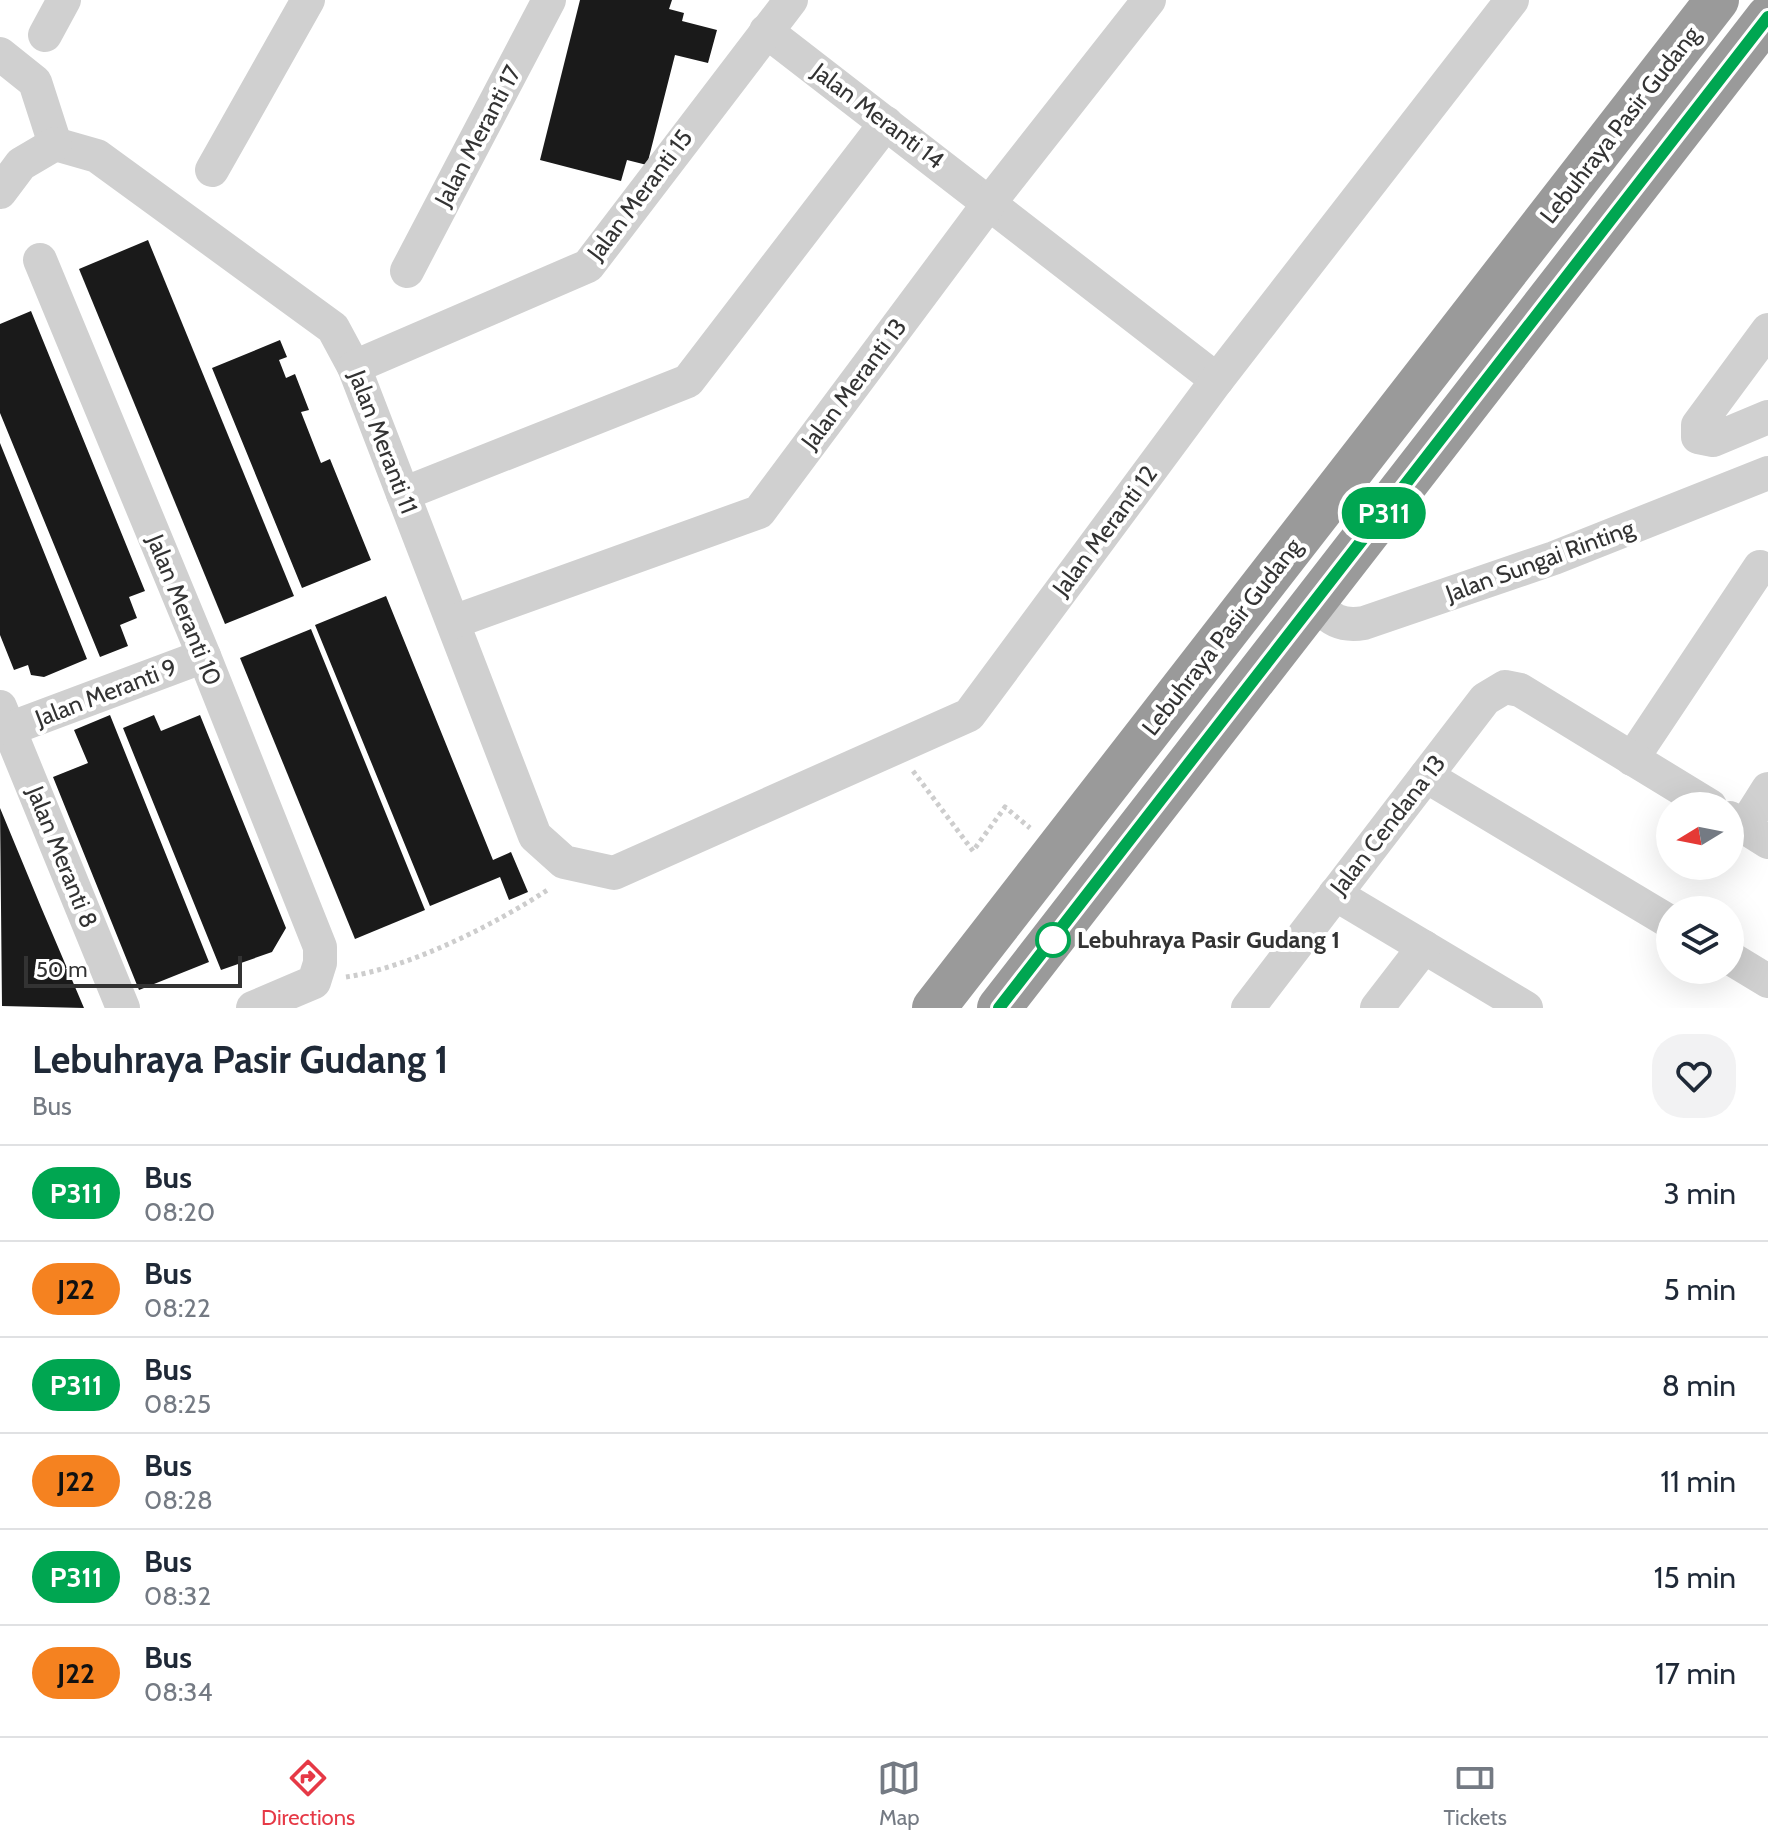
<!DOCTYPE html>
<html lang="en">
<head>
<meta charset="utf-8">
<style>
  body { margin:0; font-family:Cabin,sans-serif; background:#f2f2f3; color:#1f2937; height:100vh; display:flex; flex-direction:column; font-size:30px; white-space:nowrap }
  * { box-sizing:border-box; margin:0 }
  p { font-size:26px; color:#747a83 }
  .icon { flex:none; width:44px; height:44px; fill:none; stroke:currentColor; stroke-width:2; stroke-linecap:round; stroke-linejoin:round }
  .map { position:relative; height:1008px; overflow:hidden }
  .drawer { display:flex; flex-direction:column; background:#fff; flex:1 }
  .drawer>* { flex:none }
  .badge { padding:0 16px; border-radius:26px; font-size:28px; line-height:52px }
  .needle { width:52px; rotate:260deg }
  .tools { position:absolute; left:1656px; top:792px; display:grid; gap:16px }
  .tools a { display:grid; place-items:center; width:88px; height:88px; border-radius:50%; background:#fff; box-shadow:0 8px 32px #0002; font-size:40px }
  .scale { position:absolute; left:24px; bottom:20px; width:218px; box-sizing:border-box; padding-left:8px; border:4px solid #333; border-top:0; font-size:22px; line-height:28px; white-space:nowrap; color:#333; -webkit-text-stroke:6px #fff; paint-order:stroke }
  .map>.badge { position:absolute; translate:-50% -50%; box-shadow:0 0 0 4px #fff }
  .round { display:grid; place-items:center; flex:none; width:84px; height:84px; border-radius:32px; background:#f2f2f3 }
  .headline { display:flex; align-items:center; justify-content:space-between; height:136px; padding:0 32px }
  h1 { font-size:38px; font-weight:700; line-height:60px }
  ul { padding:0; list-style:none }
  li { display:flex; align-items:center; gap:24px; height:96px; padding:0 32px; border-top:2px solid #e0e1e3 }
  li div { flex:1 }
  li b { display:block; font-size:30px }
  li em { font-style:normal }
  li .badge { min-width:88px; font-weight:700; text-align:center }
  .tab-bar { display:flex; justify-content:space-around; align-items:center; height:112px; border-top:2px solid #e0e1e3; background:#fff; font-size:22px; color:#747a83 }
  .tab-bar a { display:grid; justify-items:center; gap:4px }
  .tab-bar .active { color:#e63946 }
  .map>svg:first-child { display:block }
</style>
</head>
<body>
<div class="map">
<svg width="1768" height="1008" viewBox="0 0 1768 1008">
  <rect width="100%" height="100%" fill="#fff"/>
  <g fill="#1a1a1a">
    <path d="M 580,0 L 672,0 L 669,9 L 684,13 L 682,21 L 717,30 L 708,63 L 675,55 L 647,165 L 627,160 L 621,181 L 540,160 Z"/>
    <path d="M 148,240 L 294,596 L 225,624 L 79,269 Z"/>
    <path d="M 31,311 L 145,591 L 129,597 L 137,618 L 120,625 L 128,646 L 100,657 L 0,413 L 0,324 Z"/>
    <path d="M 280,340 L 287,357 L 279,360 L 286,378 L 295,374 L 309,410 L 301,412 L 321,463 L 330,459 L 371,560 L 302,588 L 212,368 Z"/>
    <path d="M 0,443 L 87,659 L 44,677 L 31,675 L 28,665 L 14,670 L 0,635 Z"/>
    <path d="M 386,596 L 493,860 L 511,852 L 528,892 L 509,900 L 500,877 L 430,906 L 315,625 Z"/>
    <path d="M 311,629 L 425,910 L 355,939 L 240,658 Z"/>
    <path d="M 110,715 L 209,962 L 139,990 L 53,777 L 88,763 L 74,730 Z"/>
    <path d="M 154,715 L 161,731 L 200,715 L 286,928 L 272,952 L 221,970 L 123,728 Z"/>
    <path d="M 0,808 L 41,907 L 84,1008 L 2,1006 Z"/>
  </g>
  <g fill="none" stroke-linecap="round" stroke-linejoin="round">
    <g stroke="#cdcdcd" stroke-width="5" stroke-dasharray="4 4" stroke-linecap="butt">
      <path d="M 913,771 L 973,851 L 1005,807 L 1030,828"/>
      <path d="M 346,977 C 411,967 494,925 549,889"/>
    </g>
    <g stroke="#d0d0d0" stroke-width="34">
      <path d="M 766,31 L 1217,380"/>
      <path d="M 45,35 L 64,0"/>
      <path d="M 0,54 L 35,82 L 55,144"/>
      <path d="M 55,144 L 97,156 L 333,328 L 354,367 L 535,836 L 564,862 L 614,873 L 969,715 L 1217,380 L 1512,0"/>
      <path d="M 212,170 L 308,0"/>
      <path d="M 0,192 L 21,164 L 55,144"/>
      <path d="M 40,260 L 204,656 L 320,947 L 320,963 L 314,982 L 253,1008"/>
      <path d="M 407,271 L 549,0"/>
      <path d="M 1768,330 L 1698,425 L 1698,437 L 1713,440 L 1768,417"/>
      <path d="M 354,367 L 588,266 L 791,0"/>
      <path d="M 403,494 L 688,381 L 886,123"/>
      <path d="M 1314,604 C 1331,619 1340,627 1364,623 L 1554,558 L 1768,473"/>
      <path d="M 453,622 L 759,512 L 990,202 L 1149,0"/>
      <path d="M 0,707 L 123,1008"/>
      <path d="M 9,729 L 204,656"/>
      <path d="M 1632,759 L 1760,567"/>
      <path d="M 1426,776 L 1670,922"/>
      <path d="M 1730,818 L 1768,842"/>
      <path d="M 1744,827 L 1768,789"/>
      <path d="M 1335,894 L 1526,1008"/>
      <path d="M 1730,958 L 1768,981"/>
      <path d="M 1248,1008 L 1485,699 L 1505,687 L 1520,690 L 1710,806"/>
      <path d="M 1377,1008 L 1424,947"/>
    </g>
    <g stroke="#9a9a9a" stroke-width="44">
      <path d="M 934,1008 L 1717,0"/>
      <path d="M 999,1008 L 1768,17"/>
    </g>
  </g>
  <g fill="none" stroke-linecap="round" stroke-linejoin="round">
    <defs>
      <path id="line" d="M 999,1008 L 1768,17"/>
    </defs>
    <use href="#line" stroke="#fff" stroke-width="18"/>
    <use href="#line" stroke="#00a651" stroke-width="12"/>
  </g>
  <circle fill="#fff" stroke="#00a651" stroke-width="4" cx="1053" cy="940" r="16"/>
  <g text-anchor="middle" stroke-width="8" stroke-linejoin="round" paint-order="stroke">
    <g font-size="24" fill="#333" stroke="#fff">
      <text transform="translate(878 116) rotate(37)" y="8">Jalan Meranti 14</text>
      <text transform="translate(1620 125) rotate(-52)" y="8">Lebuhraya Pasir Gudang</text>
      <text transform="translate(478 136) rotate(-62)" y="8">Jalan Meranti 17</text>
      <text transform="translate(640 195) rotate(-53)" y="8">Jalan Meranti 15</text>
      <text transform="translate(854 384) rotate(-53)" y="8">Jalan Meranti 13</text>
      <text transform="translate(383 442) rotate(69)" y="8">Jalan Meranti 11</text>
      <text transform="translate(1105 531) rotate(-53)" y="8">Jalan Meranti 12</text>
      <text transform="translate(1540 561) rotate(-20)" y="8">Jalan Sungai Rinting</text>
      <text transform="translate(184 610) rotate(68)" y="8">Jalan Meranti 10</text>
      <text transform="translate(1222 637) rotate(-52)" y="8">Lebuhraya Pasir Gudang</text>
      <text transform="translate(106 693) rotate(-21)" y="8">Jalan Meranti 9</text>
      <text transform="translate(1388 825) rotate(-52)" y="8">Jalan Cendana 13</text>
      <text transform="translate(62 857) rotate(68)" y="8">Jalan Meranti 8</text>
    </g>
    <g font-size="24" font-weight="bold" fill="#333" stroke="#fff" text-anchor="start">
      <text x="1077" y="948">Lebuhraya Pasir Gudang 1</text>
    </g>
  </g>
</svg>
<div class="tools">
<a><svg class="needle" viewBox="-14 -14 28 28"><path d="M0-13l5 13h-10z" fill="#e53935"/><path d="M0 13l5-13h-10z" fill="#747a83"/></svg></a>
<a><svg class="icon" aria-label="layers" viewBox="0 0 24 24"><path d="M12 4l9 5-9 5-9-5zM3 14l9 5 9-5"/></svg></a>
</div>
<div class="scale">50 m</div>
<b class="badge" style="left:1384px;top:513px;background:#00a651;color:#fff">P311</b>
</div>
<section class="drawer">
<div class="headline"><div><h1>Lebuhraya Pasir Gudang 1</h1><p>Bus</p></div><a class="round"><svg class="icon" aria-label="heart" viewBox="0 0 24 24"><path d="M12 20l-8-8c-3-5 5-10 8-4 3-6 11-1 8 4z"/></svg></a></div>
<ul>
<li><span class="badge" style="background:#00a651;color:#fff">P311</span><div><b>Bus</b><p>08:20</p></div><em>3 min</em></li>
<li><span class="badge" style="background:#f58220;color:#111">J22</span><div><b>Bus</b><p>08:22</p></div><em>5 min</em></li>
<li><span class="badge" style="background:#00a651;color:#fff">P311</span><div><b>Bus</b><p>08:25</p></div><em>8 min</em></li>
<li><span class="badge" style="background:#f58220;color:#111">J22</span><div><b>Bus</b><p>08:28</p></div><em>11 min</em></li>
<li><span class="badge" style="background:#00a651;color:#fff">P311</span><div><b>Bus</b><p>08:32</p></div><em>15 min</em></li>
<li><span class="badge" style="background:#f58220;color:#111">J22</span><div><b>Bus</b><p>08:34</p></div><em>17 min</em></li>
</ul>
</section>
<nav class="tab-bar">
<a class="active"><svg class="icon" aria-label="directions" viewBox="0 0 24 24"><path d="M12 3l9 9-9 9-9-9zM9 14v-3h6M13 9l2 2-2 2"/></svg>Directions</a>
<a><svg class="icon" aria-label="map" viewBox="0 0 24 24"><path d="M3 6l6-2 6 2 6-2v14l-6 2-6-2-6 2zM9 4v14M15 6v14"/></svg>Map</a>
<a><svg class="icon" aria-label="tickets" viewBox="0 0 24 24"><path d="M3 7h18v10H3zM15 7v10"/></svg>Tickets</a>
</nav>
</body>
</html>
